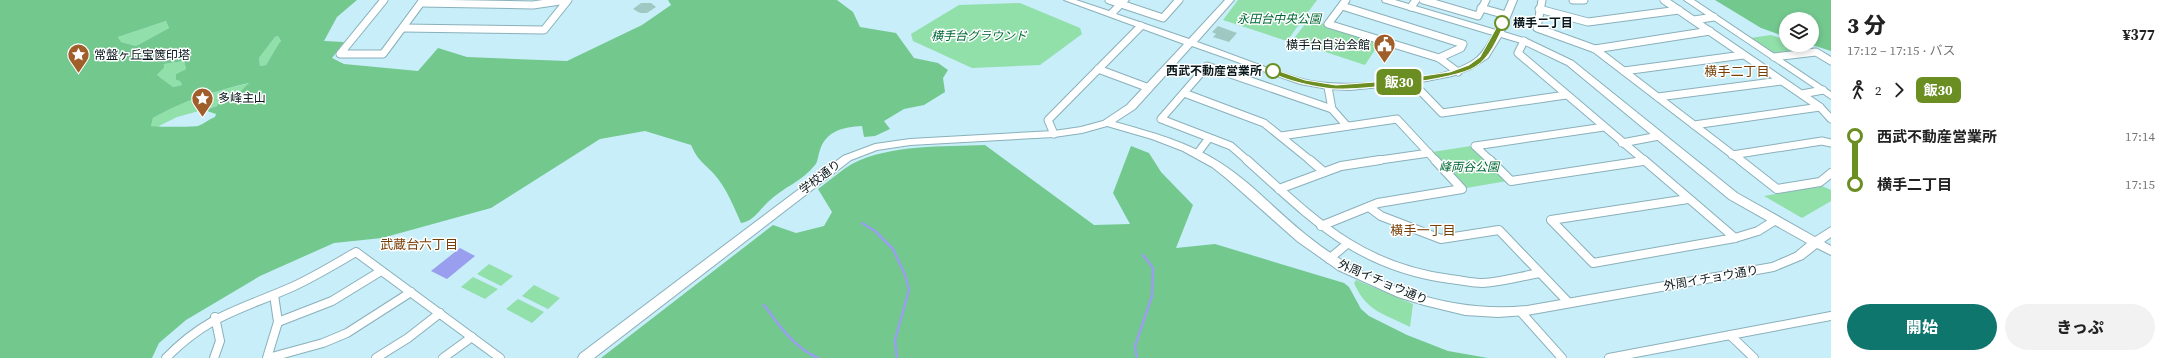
<!DOCTYPE html>
<html lang="ja">
<head>
<meta charset="utf-8">
<style>
  body { margin:0; font-family:"Source Serif 4","Noto Sans JP",serif; background:#f2f2f2; color:#222; height:100vh; display:flex; flex-direction:column; font-size:15px; white-space:nowrap }
  * { box-sizing:border-box; margin:0 }
  p { font-size:13px; color:#767676 }
  .icon { flex:none; width:22px; height:22px; fill:none; stroke:currentColor; stroke-width:2; stroke-linecap:round; stroke-linejoin:round }
  .map { position:relative; flex:1; overflow:hidden }
  .panel { display:flex; flex-direction:column; background:#fff; width:340px }
  .panel>* { flex:none }
  .badge { padding:0 8px; border-radius:6px; font-size:14px; line-height:26px }
  .controls { position:absolute; left:1779px; top:12px; display:grid; gap:8px }
  .controls a { display:grid; place-items:center; width:40px; height:40px; border-radius:50%; background:#fff; box-shadow:0 2px 6px #0003; font-size:20px }
  .map>.badge { position:absolute; translate:-50% -50%; box-shadow:0 0 0 2px #fff }
  .legs { display:flex; align-items:center; gap:6px; height:44px; padding:0 16px; font-size:13px }
  .legs p { margin-inline-start:auto }
  .headline { display:flex; align-items:center; justify-content:space-between; height:68px; padding:0 16px }
  h1 { font-size:22px; font-weight:800; line-height:30px }
  .button { display:flex; gap:8px; margin-top:auto; padding:8px 16px }
  .button a { flex:1; height:46px; border-radius:24px; background:#0f766e; color:#fff; font-size:16px; font-weight:800; line-height:46px; text-align:center }
  .button a+a { background:#f2f2f2; color:#222 }
  ul { padding:0 16px; list-style:none }
  li { display:flex; align-items:center; gap:14px; height:48px; font-size:15px }
  li i { display:grid; place-items:center; width:6px; height:100%; margin:0 5px; background:currentColor }
  li i::after { content:''; width:10px; height:10px; margin:-5px; border:3px solid; border-radius:50%; background:#fff }
  li p { margin-inline-start:auto }
  li:first-child i { background:linear-gradient(#0000 50%,currentColor 0) }
  li:last-child i { background:linear-gradient(currentColor 50%,#0000 0) }
  main { display:flex; flex:1; min-height:0 }
  .map>svg:first-child { display:block }
</style>
</head>
<body>
<main>
<div class="map">
<svg width="1831" height="358" viewBox="0 0 1831 358">
  <rect width="100%" height="100%" fill="#c7eef9"/>
  <g fill="#91dfa9">
    <path d="M 1238,0 L 1317,0 L 1287,41 L 1223,20 Z"/>
    <path d="M 1020,3 L 1080,28 L 1082,34 L 1040,65 L 972,68 L 913,41 L 911,34 L 959,5 Z"/>
    <path d="M 1309,19 L 1380,42 L 1365,65 L 1292,41 Z"/>
    <path d="M 166,21 L 169,28 L 136,46 L 121,42 L 118,37 Z"/>
    <path d="M 1771,35 L 1786,40 L 1786,45 L 1806,45 L 1811,48 L 1773,53 L 1750,38 Z"/>
    <path d="M 278,36 L 281,41 L 279,43 L 266,65 L 260,66 L 259,58 L 275,37 Z"/>
    <path d="M 184,61 L 186,69 L 176,74 L 176,80 L 180,81 L 182,85 L 173,87 L 157,75 L 164,68 L 164,64 Z"/>
    <path d="M 250,83 L 235,97 L 220,101 L 217,106 L 177,117 L 155,128 L 151,126 L 153,118 C 183,100 216,91 250,83 Z"/>
    <path d="M 1471,146 L 1507,181 L 1466,188 L 1432,152 Z"/>
    <path d="M 1822,186 L 1831,190 L 1831,201 L 1802,218 L 1764,196 Z"/>
    <path d="M 489,264 L 513,276 L 501,286 L 477,274 Z"/>
    <path d="M 473,277 L 498,289 L 485,299 L 461,287 Z"/>
    <path d="M 1356,280 L 1413,304 L 1410,327 C 1383,313 1367,312 1354,283 Z"/>
    <path d="M 534,285 L 560,298 L 548,309 L 522,296 Z"/>
    <path d="M 518,299 L 544,312 L 532,323 L 506,309 Z"/>
  </g>
  <g fill="#73c88e" fill-rule="evenodd">
    <path d="M 0,0 L 357,0 L 337,17 L 324,41 L 344,42 L 332,58 L 344,64 L 418,71 L 438,48 L 467,57 L 567,61 L 642,25 L 671,5 L 668,0 L 837,0 L 853,12 L 860,27 L 896,33 L 914,58 L 938,63 L 948,70 L 943,78 L 945,92 L 924,105 L 904,109 L 884,121 L 890,129 L 875,136 L 864,137 L 862,126 C 843,127 826,131 820,150 C 818,155 818,162 815,165 C 803,181 782,188 769,201 C 760,209 753,222 741,223 C 734,207 726,187 714,174 C 703,162 698,161 691,145 L 645,131 L 600,139 L 491,208 L 382,238 L 334,243 L 260,276 L 186,320 L 159,343 L 152,358 L 0,358 ZM 166,21 L 169,28 L 136,46 L 121,42 L 118,37 ZM 278,36 L 281,41 L 279,43 L 266,65 L 260,66 L 259,58 L 275,37 ZM 184,61 L 186,69 L 176,74 L 176,80 L 180,81 L 182,85 L 173,87 L 157,75 L 164,68 L 164,64 ZM 249,83 L 235,97 L 220,101 L 217,106 L 204,110 L 216,114 L 215,117 C 209,119 204,124 198,126 C 195,127 154,127 151,126 L 153,118 C 182,101 215,91 249,83 Z"/>
    <path d="M 1715,0 L 1831,0 L 1831,51 L 1812,45 L 1812,19 L 1786,19 L 1786,37 L 1761,28 Z"/>
    <path d="M 985,145 L 1094,225 L 1130,224 L 1113,193 L 1131,146 L 1149,153 L 1161,172 L 1193,205 L 1176,248 L 1215,244 L 1344,283 L 1349,287 L 1361,309 L 1369,316 L 1407,335 L 1448,351 L 1488,358 L 601,358 L 773,225 L 796,233 L 824,226 L 832,212 L 818,189 C 829,181 840,171 852,164 C 889,144 945,147 985,145 Z"/>
  </g>
  <path fill="#9a9eef" d="M 460,248 L 475,256 L 447,279 L 431,271 Z"/>
  <g fill="none" stroke-linecap="round" stroke-linejoin="round">
    <g stroke="#9a9eef" stroke-width="2.5">
      <path d="M 862,223 L 875,231 L 893,249 L 905,275 L 909,290 L 895,340 L 897,358"/>
      <path d="M 764,305 C 779,325 794,348 818,358"/>
      <path d="M 1137,358 L 1135,346 L 1152,296 L 1153,268 L 1143,255"/>
    </g>
  </g>
  <g fill="#a0c8c2">
    <path d="M 641,3 L 651,3 L 656,7 L 647,13 L 640,13 L 633,9 Z"/>
    <path d="M 1218,26 L 1237,33 L 1229,42 L 1213,37 L 1216,34 L 1212,32 Z"/>
    <path d="M 1245,66 L 1256,70 L 1251,76 L 1240,71 Z"/>
  </g>
  <g fill="none" stroke-linecap="round" stroke-linejoin="round">
    <defs>
      <g id="street-far1">
        <path d="M 384,0 L 340,54 L 383,54 L 423,0"/>
        <path d="M 1109,0 L 1163,18 L 1179,0"/>
        <path d="M 1346,0 L 1328,24 L 1439,58 L 1458,72"/>
        <path d="M 1423,0 L 1478,16 L 1486,0"/>
        <path d="M 1542,0 L 1537,28 L 1595,49 L 1741,161"/>
        <path d="M 1573,0 L 1584,0"/>
        <path d="M 1664,0 L 1820,107 L 1831,119"/>
        <path d="M 421,3 L 533,5 L 567,0"/>
        <path d="M 1342,6 L 1463,44 L 1461,48 L 1439,58"/>
        <path d="M 1411,7 L 1416,0"/>
        <path d="M 1481,8 L 1506,15"/>
        <path d="M 1539,9 L 1588,22 L 1679,10"/>
        <path d="M 1694,20 L 1714,17"/>
        <path d="M 403,28 L 544,30 L 568,0"/>
        <path d="M 1524,41 L 1518,53 L 1645,161"/>
        <path d="M 1595,49 L 1710,31"/>
        <path d="M 1774,57 L 1816,52 L 1831,61"/>
        <path d="M 1098,69 L 1149,88"/>
        <path d="M 1624,71 L 1743,55"/>
        <path d="M 1410,80 L 1442,113 L 1566,95"/>
        <path d="M 1328,87 L 1332,109 L 1347,126"/>
        <path d="M 1184,93 L 1264,123 L 1311,161"/>
        <path d="M 1802,94 L 1823,90"/>
        <path d="M 1658,97 L 1781,81"/>
        <path d="M 1694,125 L 1820,107"/>
        <path d="M 1054,134 L 1048,120 L 1141,26"/>
        <path d="M 1281,136 L 1397,119 L 1436,161"/>
        <path d="M 1622,143 L 1659,136"/>
        <path d="M 1197,154 L 1209,138"/>
        <path d="M 1732,155 L 1822,141 L 1831,143"/>
        <path d="M 1248,161 L 1231,146 L 1161,119 L 1207,66 L 1332,109"/>
        <path d="M 1373,161 L 1429,153"/>
        <path d="M 1491,161 L 1475,146 L 1604,127"/>
      </g>
      <g id="street">
        <path d="M 1247,160 C 1313,219 1358,267 1450,279 C 1461,280 1472,283 1483,283 C 1502,282 1522,276 1540,273"/>
        <path d="M 1310,160 L 1324,172"/>
        <path d="M 1490,160 L 1511,181 L 1643,161"/>
        <path d="M 1644,160 L 1735,238"/>
        <path d="M 1740,160 L 1777,189 L 1820,182 L 1831,173"/>
        <path d="M 1279,189 L 1341,166 L 1380,160"/>
        <path d="M 1688,199 L 1551,220 L 1593,263 L 1735,238 L 1758,231 L 1774,221"/>
        <path d="M 1369,207 L 1381,216 L 1441,239 L 1499,230 L 1569,303"/>
        <path d="M 1321,226 L 1378,203 L 1462,189 L 1435,160"/>
        <path d="M 1329,259 L 1347,244"/>
        <path d="M 1520,311 L 1562,358"/>
        <path d="M 278,322 L 332,301 L 381,271"/>
        <path d="M 1730,335 L 1754,358"/>
        <path d="M 166,358 C 208,315 240,310 292,287 C 314,277 335,264 356,252 L 500,358"/>
        <path d="M 214,358 L 220,341 L 215,317"/>
        <path d="M 267,358 L 278,322 L 274,295"/>
        <path d="M 268,358 L 323,343 L 347,333 L 411,292"/>
        <path d="M 376,358 L 408,338 L 440,313"/>
        <path d="M 443,358 L 472,337"/>
        <path d="M 1609,358 L 1831,316"/>
      </g>
      <g id="secondary">
        <path d="M 1064,0 L 1076,0 L 1109,11 L 1120,0 L 1129,0 L 1116,14 L 1189,39 L 1225,0 L 1234,0 L 1197,42 C 1232,54 1269,70 1306,80 C 1343,89 1444,82 1475,59 C 1483,53 1488,43 1493,35 L 1383,2 L 1382,0 L 1395,0 L 1496,30 L 1509,0 L 1517,0 L 1504,32 L 1527,39 L 1573,61 L 1737,193 L 1815,237 L 1831,227 L 1831,237 L 1824,242 L 1831,246 L 1831,255 L 1817,248 L 1803,259 L 1774,271 L 1527,315 L 1498,317 L 1465,315 L 1424,305 L 1398,297 L 1338,270 L 1297,241 L 1226,178 L 1212,167 L 1183,151 L 1152,139 L 1107,126 L 1082,133 L 1054,137 L 910,145 L 877,150 L 851,160 L 594,358 L 578,358 L 580,354 L 843,156 L 875,144 L 910,139 L 1054,131 L 1081,127 L 1103,121 L 1127,105 L 1184,44 ZM 1501,37 L 1521,43 L 1567,65 L 1729,199 L 1807,243 L 1795,253 L 1772,263 L 1527,306 C 1448,314 1366,284 1305,234 C 1276,211 1251,182 1219,162 C 1188,142 1151,132 1115,122 L 1135,109 L 1192,46 L 1300,84 L 1328,89 L 1350,90 L 1411,84 L 1452,76 L 1471,69 L 1488,58 Z"/>
        <path d="M 1684,0 L 1694,0 L 1831,92 L 1831,99 Z"/>
      </g>
    </defs>
    <use href="#street-far1" stroke="#8ab0ba" stroke-width="9"/>
    <use href="#street" stroke="#8ab0ba" stroke-width="10"/>
    <use href="#secondary" stroke="#8ab0ba" stroke-width="2"/>
    <use href="#street-far1" stroke="#fff" stroke-width="7"/>
    <use href="#street" stroke="#fff" stroke-width="8"/>
    <use href="#secondary" fill="#fff" fill-rule="evenodd"/>
  </g>
  <path fill="#6b8e23" stroke="#fff" d="M 1502,21 L 1505,23 C 1497,39 1490,58 1475,67 C 1455,80 1362,90 1337,89 C 1323,89 1280,80 1270,71 L 1273,69 L 1305,80 L 1336,85 L 1388,81 L 1450,72 L 1469,65 L 1480,57 L 1499,23 Z"/>
  <defs>
    <symbol id="civic-pin" viewBox="-11 -11 22 30"><path d="M0 17L-7.5 6A9.5 9.5 0 1 1 7.5 6Z" fill="#a05f2a" stroke="#fff"/><path d="M-.6-6.5H3V-4.5H.6V-3L4-1V1h2V6H-6V1h2V-1L-.6-3ZM-1.2 2.5V6h2.4V2.5Z" fill="#fff"/></symbol>
    <symbol id="sight-pin" viewBox="-11 -11 22 30"><path d="M0 17L-7.5 6A9.5 9.5 0 1 1 7.5 6Z" fill="#a05f2a" stroke="#fff"/><path d="M0-6L1.8-2.2L6-1.7L2.9 1.2L3.7 5.4L0 3.3L-3.7 5.4L-2.9 1.2L-6-1.7L-1.8-2.2Z" fill="#fff"/></symbol>
  </defs>
  <g fill-rule="evenodd">
    <use href="#civic-pin" x="1372" y="32" width="25" height="34"/>
    <use href="#sight-pin" x="66" y="42" width="25" height="34"/>
    <use href="#sight-pin" x="190" y="86" width="25" height="34"/>
  </g>
  <g fill="#fff" stroke="#6b8e23" stroke-width="2">
    <circle cx="1502" cy="23" r="7"/>
    <circle cx="1273" cy="71" r="7"/>
  </g>
  <g text-anchor="middle" stroke-width="3" stroke-linejoin="round" paint-order="stroke">
    <g font-size="12" font-style="italic" fill="#006935" stroke="#fff">
      <text x="1279" y="23">永田台中央公園</text>
      <text x="979" y="40">横手台グラウンド</text>
      <text x="1469" y="171">峰両谷公園</text>
    </g>
    <g font-size="12" font-weight="bold" fill="#09181c" stroke="#fff" text-anchor="start">
      <text x="1513" y="27">横手二丁目</text>
      <text x="1262" y="75" text-anchor="end">西武不動産営業所</text>
    </g>
    <g font-size="12" fill="#09181c" stroke="#fff" text-anchor="start">
      <text x="1370" y="49" text-anchor="end">横手台自治会館</text>
      <text x="94" y="59">常盤ヶ丘宝篋印塔</text>
      <text x="218" y="102">多峰主山</text>
    </g>
    <g font-size="12" fill="#09181c" stroke="#fff">
      <text transform="translate(820 177) rotate(-37)" y="4">学校通り</text>
      <text transform="translate(1711 278) rotate(-10)" y="4">外周イチョウ通り</text>
      <text transform="translate(1383 282) rotate(23)" y="4">外周イチョウ通り</text>
    </g>
    <g font-size="13" fill="#784009" stroke="#fff">
      <text x="1737" y="76">横手二丁目</text>
      <text x="1423" y="235">横手一丁目</text>
      <text x="419" y="249">武蔵台六丁目</text>
    </g>
  </g>
</svg>
<div class="controls">
<a><svg class="icon" aria-label="layers" viewBox="0 0 24 24"><path d="M12 4l9 5-9 5-9-5zM3 14l9 5 9-5"/></svg></a>
</div>
<b class="badge" style="left:1399px;top:82px;background:#6b8e23;color:#fff">飯30</b>
</div>
<section class="panel">
<div class="headline"><div><h1>3 分</h1><p>17:12 – 17:15 · バス</p></div><b>¥377</b></div>
<div class="legs"><svg class="icon" aria-label="walk" viewBox="0 0 24 24"><circle cx="13" cy="4" r="2"/><path d="M13 8l-2 6 4 7M11 14l-3 7M7 12l3-4h3l4 4"/></svg>2<svg class="icon" aria-label="forward" viewBox="0 0 24 24"><path d="M9 5l7 7-7 7"/></svg><b class="badge" style="background:#6b8e23;color:#fff">飯30</b></div>
<ul>
<li><i style="color:#6b8e23"></i><b>西武不動産営業所</b><p>17:14</p></li>
<li><i style="color:#6b8e23"></i><b>横手二丁目</b><p>17:15</p></li>
</ul>
<div class="button"><a>開始</a><a>きっぷ</a></div>
</section>
</main>
</body>
</html>
